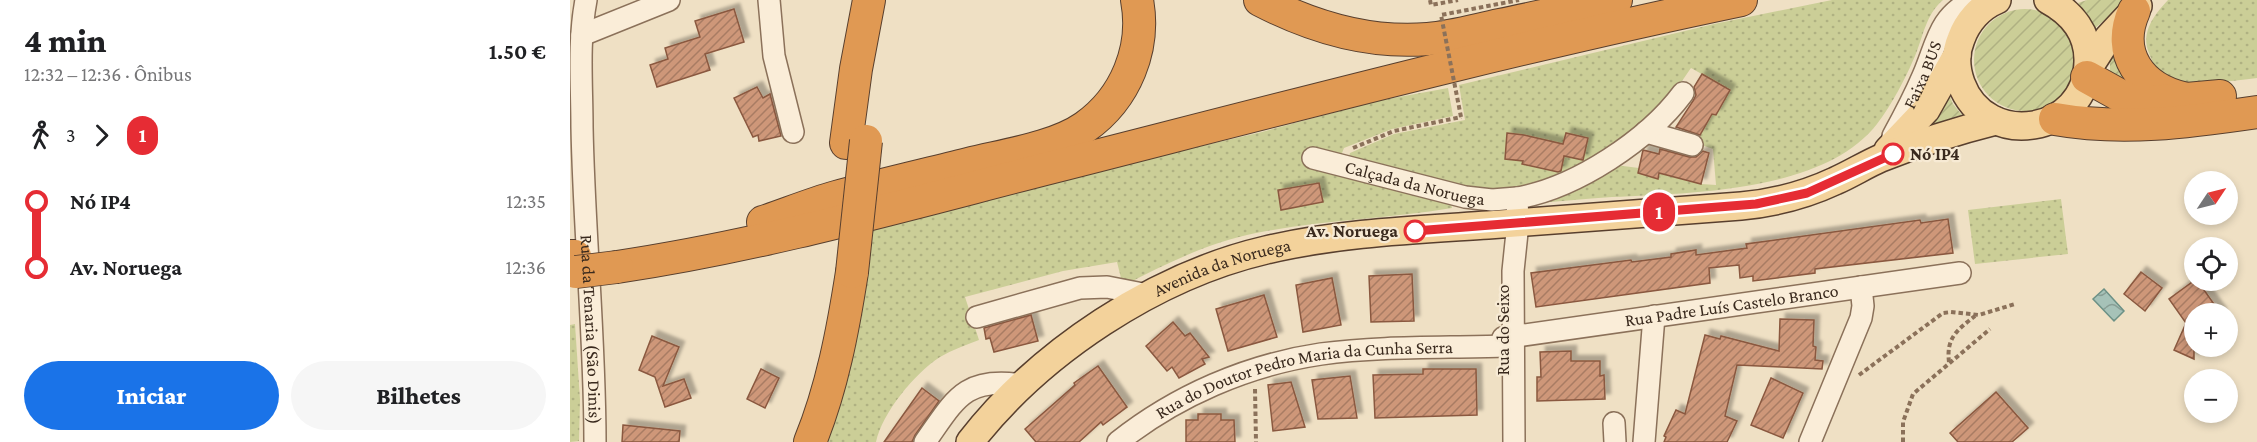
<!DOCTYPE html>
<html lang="pt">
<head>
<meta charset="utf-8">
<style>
  body { margin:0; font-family:"Crimson Pro",serif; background:#f6f6f6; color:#202124; height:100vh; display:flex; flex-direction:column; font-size:22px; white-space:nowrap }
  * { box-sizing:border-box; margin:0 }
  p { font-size:20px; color:#757577 }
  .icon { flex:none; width:33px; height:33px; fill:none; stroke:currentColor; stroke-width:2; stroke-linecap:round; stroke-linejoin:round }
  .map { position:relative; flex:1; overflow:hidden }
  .sheet { display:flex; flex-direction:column; background:#fff; width:570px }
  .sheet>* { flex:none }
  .badge { padding:0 12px; border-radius:20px; font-size:21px; line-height:39px }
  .needle { width:39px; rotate:55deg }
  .tools { position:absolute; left:1614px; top:171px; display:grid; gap:12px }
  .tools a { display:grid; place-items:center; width:54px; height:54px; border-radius:50%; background:#fff; box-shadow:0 3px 9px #0003; font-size:30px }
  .map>.badge { position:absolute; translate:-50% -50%; box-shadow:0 0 0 3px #fff }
  .legs { display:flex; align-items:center; gap:9px; height:66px; padding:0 24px; font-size:20px }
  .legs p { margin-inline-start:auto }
  .summary { display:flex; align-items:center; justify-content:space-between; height:102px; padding:0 24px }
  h1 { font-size:33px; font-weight:800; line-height:45px }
  .primary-button { display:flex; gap:12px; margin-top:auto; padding:12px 24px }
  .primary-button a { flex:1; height:69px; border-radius:36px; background:#1a73e8; color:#fff; font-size:24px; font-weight:800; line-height:69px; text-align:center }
  .primary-button a+a { background:#f6f6f6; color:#202124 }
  ul { padding:0 24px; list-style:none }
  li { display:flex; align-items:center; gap:21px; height:66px; font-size:22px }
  li i { display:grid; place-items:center; width:9px; height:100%; margin:0 8px; background:currentColor }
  li i::after { content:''; width:15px; height:15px; margin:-8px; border:4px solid; border-radius:50%; background:#fff }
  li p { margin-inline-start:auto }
  li:first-child i { background:linear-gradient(#0000 50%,currentColor 0) }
  li:last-child i { background:linear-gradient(currentColor 50%,#0000 0) }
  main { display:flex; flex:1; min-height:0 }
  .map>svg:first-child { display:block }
</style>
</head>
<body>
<main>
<section class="sheet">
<div class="summary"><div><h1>4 min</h1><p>12:32 – 12:36 · Ônibus</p></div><b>1.50 €</b></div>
<div class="legs"><svg class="icon" aria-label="walk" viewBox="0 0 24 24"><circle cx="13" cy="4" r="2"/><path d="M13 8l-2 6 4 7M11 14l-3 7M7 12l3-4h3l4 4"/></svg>3<svg class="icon" aria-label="forward" viewBox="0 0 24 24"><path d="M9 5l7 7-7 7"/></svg><b class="badge" style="background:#e62c34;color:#fff">1</b></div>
<ul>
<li><i style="color:#e62c34"></i><b>Nó IP4</b><p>12:35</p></li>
<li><i style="color:#e62c34"></i><b>Av. Noruega</b><p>12:36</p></li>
</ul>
<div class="primary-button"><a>Iniciar</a><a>Bilhetes</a></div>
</section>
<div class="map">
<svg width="1687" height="442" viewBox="0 0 1687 442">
  <defs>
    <pattern id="grass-dots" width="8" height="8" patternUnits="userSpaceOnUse" patternTransform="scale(1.5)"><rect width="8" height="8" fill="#cbce97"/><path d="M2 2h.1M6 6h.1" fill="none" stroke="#afb182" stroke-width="1.8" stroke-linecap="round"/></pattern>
    <pattern id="garden-furrows" width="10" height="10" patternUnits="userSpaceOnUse" patternTransform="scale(1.5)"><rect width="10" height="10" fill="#cbce97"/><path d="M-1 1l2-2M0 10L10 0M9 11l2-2" fill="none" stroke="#afb182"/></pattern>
    <pattern id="water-waves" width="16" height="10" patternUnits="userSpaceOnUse" patternTransform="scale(1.5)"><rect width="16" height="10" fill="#a6c2b8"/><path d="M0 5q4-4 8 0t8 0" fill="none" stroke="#889e95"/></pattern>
    <pattern id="building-hatch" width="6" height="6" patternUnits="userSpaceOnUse" patternTransform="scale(1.5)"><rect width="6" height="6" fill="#ce9779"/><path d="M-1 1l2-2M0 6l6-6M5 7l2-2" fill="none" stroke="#a87b63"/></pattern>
    <filter id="shadow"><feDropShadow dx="5.5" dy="-5.5" stdDeviation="1.5" flood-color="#0004"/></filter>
  </defs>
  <rect width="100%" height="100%" fill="#efe0c4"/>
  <g fill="url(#grass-dots)">
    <path d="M 1262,0 L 1373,0 C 1356,14 1353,37 1345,56 C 1335,79 1323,103 1307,124 C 1254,192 1122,193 1042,197 C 1015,199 987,201 960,204 L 1037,164 L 1069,168 L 1068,173 L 1088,178 L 1089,173 L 1131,184 L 1146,185 L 1143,149 L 1126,143 L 1142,114 L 1146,115 L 1160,90 L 1121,68 C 1113,79 1106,91 1096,101 C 1061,139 982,190 930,192 C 882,194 824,172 778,160 L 780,153 L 824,134 L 895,120 L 889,85 L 1144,24 Z"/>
    <path d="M 1598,0 L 1687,0 L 1687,78 C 1659,81 1609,91 1588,70 C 1584,66 1581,58 1579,53 C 1570,32 1585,14 1598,0 Z"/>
    <path d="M 878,88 L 883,116 L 822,129 L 774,148 L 770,158 L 881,204 L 882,208 C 817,219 751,220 686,233 C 640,242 595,264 553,286 L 547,262 L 493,271 L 395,297 L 409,340 C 396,345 382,350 370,357 C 345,373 312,413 306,442 L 255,442 L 301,229 L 473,183 L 692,132 L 807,101 Z"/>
    <path d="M 1491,199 L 1498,254 L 1405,264 L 1398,210 Z"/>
    <path d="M 5,324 L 10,400 L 9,441 L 0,442 L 0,325 Z"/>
  </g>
  <g fill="url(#garden-furrows)">
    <path d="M 1517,0 L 1559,0 L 1525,28 L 1508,3 Z"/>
    <circle cx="1455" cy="60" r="51"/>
    <path d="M 1547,45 L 1568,87 L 1540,73 L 1540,59 Z"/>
    <path d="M 1379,94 L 1383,104 L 1396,120 L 1347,136 Z"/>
  </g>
  <path fill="url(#water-waves)" stroke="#6c9186" stroke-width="1.5" d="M 1534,289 L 1554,311 L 1544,321 L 1523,299 Z"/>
  <g fill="url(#building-hatch)" stroke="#8a583f" stroke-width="1.5" filter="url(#shadow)">
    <path d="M 164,9 L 174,42 L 135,54 L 140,70 L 87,87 L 80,65 L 98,59 L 95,48 L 130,37 L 125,21 Z"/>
    <path d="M 1132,74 L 1160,90 L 1146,115 L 1142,114 L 1130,135 L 1106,127 L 1123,101 L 1126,95 L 1124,87 Z"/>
    <path d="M 187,87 L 193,98 L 200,94 L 211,136 L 189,141 L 188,135 L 183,137 L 164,98 Z"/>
    <path d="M 937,133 L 954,135 L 993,144 L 996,133 L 1018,138 L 1013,160 L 994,156 L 991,171 L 988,172 L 952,164 L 953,161 L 935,159 Z"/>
    <path d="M 1090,149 L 1119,157 L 1126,157 L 1133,151 L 1139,153 L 1131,184 L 1089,173 L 1088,179 L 1068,173 L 1073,150 L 1089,154 Z"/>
    <path d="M 749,183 L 753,202 L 711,210 L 708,190 Z"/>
    <path d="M 1378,219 L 1383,253 L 1245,269 L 1245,273 L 1183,281 L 1183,276 L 1170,278 L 1169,265 L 1139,268 L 1140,283 L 966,307 L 961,273 L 1061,260 L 1062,262 L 1101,257 L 1101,254 L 1126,250 L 1126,255 L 1177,248 L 1176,244 L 1350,220 L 1351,223 Z"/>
    <path d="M 1571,272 L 1592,288 L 1575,311 L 1554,294 Z"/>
    <path d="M 842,274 L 844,321 L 801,322 L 799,276 Z"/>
    <path d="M 762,278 L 771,325 L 733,332 L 726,285 Z"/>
    <path d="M 1625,280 L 1627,280 L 1651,314 L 1624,314 L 1624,359 L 1604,350 L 1616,323 L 1599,299 Z"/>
    <path d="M 694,295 L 707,337 L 658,351 L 646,309 Z"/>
    <path d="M 461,315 L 468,341 L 424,352 L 420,338 L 416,339 L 414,328 Z"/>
    <path d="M 1210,319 L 1244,320 L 1243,346 L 1246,347 L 1245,360 L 1253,361 L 1252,369 L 1167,365 L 1155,416 L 1167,421 L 1157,442 L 1094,442 L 1096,437 L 1094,436 L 1106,410 L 1115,414 L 1135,335 L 1150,339 L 1151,336 L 1209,351 Z"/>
    <path d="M 603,322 L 615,336 L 620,333 L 639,357 L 632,359 L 635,364 L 609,378 L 602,367 L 597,371 L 576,346 Z"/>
    <path d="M 82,336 L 109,347 L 93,386 L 114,379 L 121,398 L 95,407 L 85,377 L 69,370 Z"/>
    <path d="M 1001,351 L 1001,361 L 1030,361 L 1030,376 L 1034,375 L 1035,399 L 967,401 L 967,377 L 971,377 L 970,352 Z"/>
    <path d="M 528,366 L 557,407 L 533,425 L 531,422 L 509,442 L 466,442 L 455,429 L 505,385 L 504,383 Z"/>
    <path d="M 191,369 L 209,378 L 195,408 L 177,399 Z"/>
    <path d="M 853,369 L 906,369 L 907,415 L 805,418 L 803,375 L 853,374 Z"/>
    <path d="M 780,376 L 787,418 L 748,419 L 742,380 Z"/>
    <path d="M 1201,378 L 1233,393 L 1213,438 L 1181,425 Z"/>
    <path d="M 721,382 L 735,427 L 703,431 L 698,385 Z"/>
    <path d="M 352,388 L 369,401 L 345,435 L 342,442 L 314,442 Z"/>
    <path d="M 1426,392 L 1458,428 L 1442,442 L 1388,442 L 1380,433 Z"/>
    <path d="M 628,414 L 651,414 L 651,420 L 664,420 L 665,442 L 616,442 L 616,420 L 628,420 Z"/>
    <path d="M 53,425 L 110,431 L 109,442 L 52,442 Z"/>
  </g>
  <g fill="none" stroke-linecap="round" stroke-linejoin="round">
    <defs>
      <g id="minor">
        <path id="s1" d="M 16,0 C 8,42 12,85 12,127 C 14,232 25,337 25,442"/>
        <path d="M 199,0 L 204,56 L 223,132"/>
        <path d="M 12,35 L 99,0"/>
        <path d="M 1076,132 L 1122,145"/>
        <path id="s2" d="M 1323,136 C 1334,116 1344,97 1353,76 C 1367,44 1368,17 1403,0"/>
        <path id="s3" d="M 743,158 L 895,197 L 922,200 L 947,198"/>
        <path d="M 407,317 L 510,288 L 537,287 L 578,295"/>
        <path id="s4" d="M 933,338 L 1390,273"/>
        <path d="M 1044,423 L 1045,442"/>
        <path d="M 355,442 C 385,400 394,376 452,385"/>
        <path id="s5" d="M 548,442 C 606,396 677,365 751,354 C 810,346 872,348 933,346"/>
        <path d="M 944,442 L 943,271 L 948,223 L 947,198 C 1006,188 1078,140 1113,93"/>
        <path d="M 1074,442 L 1084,316"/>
        <path d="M 1240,442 L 1291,318 L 1293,306 L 1291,287"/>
      </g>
      <g id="major">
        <path d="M 1427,0 C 1410,7 1397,22 1391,39 C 1385,53 1386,69 1391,83 C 1416,151 1517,134 1518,62 C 1519,34 1502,13 1478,0"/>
        <path d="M 1518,69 L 1538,38 L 1568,6"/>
        <path d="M 1318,150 L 1356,110 L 1387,55"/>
        <path id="s6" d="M 400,442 C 470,352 585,276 696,250 C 768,233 844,230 918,225 C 1002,219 1087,212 1171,206 C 1204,203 1235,195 1265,181 C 1281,174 1295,165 1311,158 C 1349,143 1386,131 1426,121"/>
      </g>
      <g id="highway">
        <path d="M 690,0 C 742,27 799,44 858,39 C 882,37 906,30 930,25 C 969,17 1007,8 1046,0"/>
        <path d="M 1564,11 C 1545,54 1571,88 1613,98"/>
        <path d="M 1517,77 L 1562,102 L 1583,102 L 1650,96"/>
        <path d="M 1485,119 C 1552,131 1619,122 1687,112"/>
        <path d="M 276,143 L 286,69 L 299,0"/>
        <path d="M 193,222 C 217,214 241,204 266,197 C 310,185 354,175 398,164 C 434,155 485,148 515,127 C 556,98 576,48 567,0"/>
        <path d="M 0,256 L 5,256"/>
        <path d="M 47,267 C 195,245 338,204 483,167 C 711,109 940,48 1171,0"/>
        <path d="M 240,442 C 262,388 273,330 282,272"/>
      </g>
    </defs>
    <use href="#minor" stroke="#8b715a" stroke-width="24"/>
    <use href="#major" stroke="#583f2e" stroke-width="30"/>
    <use href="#highway" stroke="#583f2e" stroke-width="34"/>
    <g stroke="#8b715a" stroke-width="4" stroke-dasharray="4.5 3" stroke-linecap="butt">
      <path d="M 860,0 L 861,5 L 888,0"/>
      <path d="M 783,148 L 824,131 L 891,117"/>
      <path d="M 1379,362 C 1376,338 1387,330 1405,316"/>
      <path d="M 1289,375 L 1373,313 L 1381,312 L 1409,315 L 1445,304"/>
      <path d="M 685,389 L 686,442"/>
      <path d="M 1333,442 L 1333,422 L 1343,394 L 1420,329"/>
    </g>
    <use href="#minor" stroke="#faedd8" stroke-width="21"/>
    <use href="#major" stroke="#f3d29b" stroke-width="27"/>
    <use href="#highway" stroke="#e09953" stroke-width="32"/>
    <defs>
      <g id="highway-bridge">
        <path d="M 6,272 L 47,267"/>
        <path d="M 282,272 L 296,141"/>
      </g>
    </defs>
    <use href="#highway-bridge" stroke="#583f2e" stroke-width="34" stroke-linecap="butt"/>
    <path stroke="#8b715a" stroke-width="4" stroke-dasharray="4.5 3" stroke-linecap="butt" d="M 891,117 L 871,15 L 949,0"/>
    <use href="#highway-bridge" stroke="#e09953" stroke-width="32"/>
  </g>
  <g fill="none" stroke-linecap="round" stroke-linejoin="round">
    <defs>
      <path id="line-1" d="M 845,231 L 1186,204 L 1237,193 L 1323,154"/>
    </defs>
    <use href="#line-1" stroke="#fff" stroke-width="14"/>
    <use href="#line-1" stroke="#e62c34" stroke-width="9"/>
  </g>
  <g fill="#fff" stroke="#e62c34" stroke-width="3">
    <circle cx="1323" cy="154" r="10"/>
    <circle cx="845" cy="231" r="10"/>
  </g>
  <g text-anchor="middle" stroke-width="4.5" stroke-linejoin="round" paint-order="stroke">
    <g font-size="18" fill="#3a2a1e" stroke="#f7ead4">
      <text dy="6" stroke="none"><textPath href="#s2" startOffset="68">Faixa BUS</textPath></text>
      <text dy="6" stroke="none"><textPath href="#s3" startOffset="105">Calçada da Noruega</textPath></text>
      <text dy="6" stroke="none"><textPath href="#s6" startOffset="312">Avenida da Noruega</textPath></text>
      <text dy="6" stroke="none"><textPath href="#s4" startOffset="231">Rua Padre Luís Castelo Branco</textPath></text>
      <text dy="6" stroke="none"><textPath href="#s1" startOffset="330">Rua da Tenaria (São Dinis)</textPath></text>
      <text transform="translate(933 330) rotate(-90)" y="6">Rua do Seixo</text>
      <text dy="6" stroke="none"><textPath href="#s5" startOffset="202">Rua do Doutor Pedro Maria da Cunha Serra</textPath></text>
    </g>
    <g font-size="18" font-weight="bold" fill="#3a2a1e" stroke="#f7ead4" text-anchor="start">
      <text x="1340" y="160">Nó IP4</text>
      <text x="828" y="237" text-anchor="end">Av. Noruega</text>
    </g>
  </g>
</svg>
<div class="tools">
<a><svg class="needle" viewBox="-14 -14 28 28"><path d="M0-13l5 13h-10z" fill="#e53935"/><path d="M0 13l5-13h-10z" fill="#757577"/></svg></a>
<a><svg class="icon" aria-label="locate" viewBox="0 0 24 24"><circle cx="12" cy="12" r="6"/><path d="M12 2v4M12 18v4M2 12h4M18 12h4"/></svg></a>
<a>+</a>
<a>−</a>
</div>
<b class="badge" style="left:1089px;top:212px;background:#e62c34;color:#fff">1</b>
</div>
</main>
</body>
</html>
